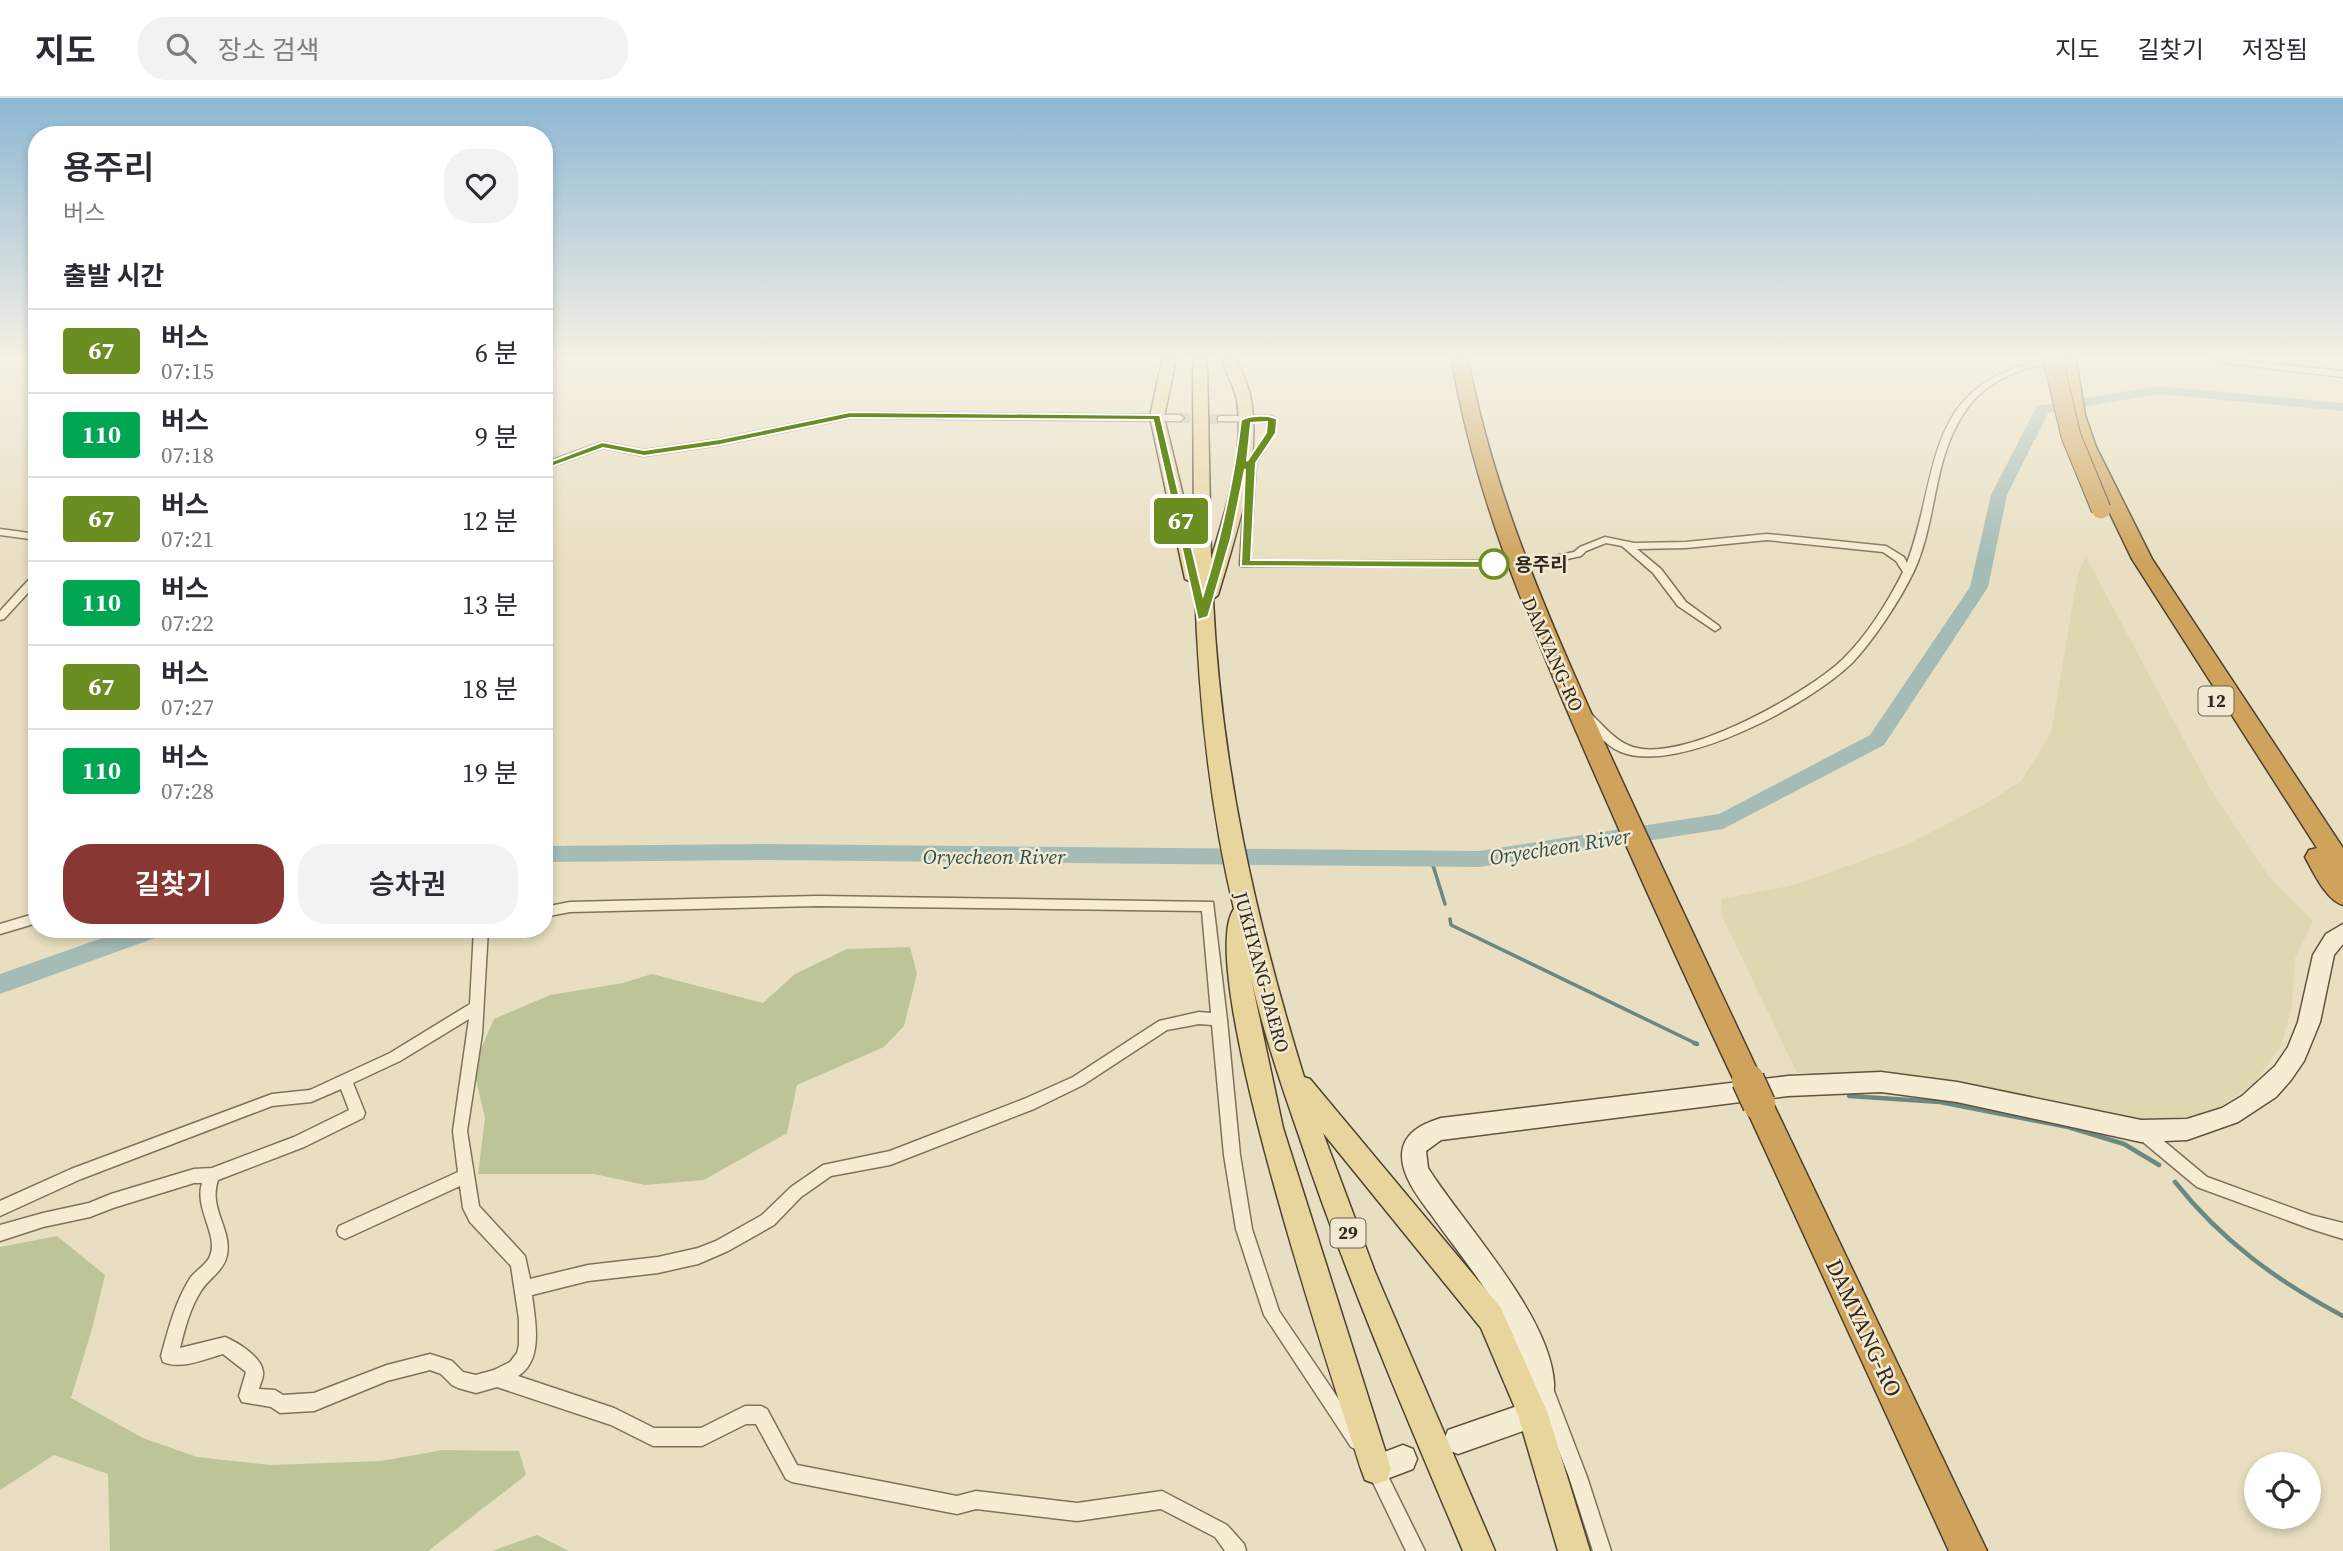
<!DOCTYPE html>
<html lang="ko">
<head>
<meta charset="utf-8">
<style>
  body { margin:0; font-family:"Source Serif 4","Noto Sans KR",serif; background:#f2f2f3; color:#2b2b33; height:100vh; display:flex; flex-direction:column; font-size:26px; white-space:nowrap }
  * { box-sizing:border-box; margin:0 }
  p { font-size:23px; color:#7c7c81 }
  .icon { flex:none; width:38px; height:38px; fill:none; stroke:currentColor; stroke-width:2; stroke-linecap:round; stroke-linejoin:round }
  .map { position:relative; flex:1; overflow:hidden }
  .panel { position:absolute; left:28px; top:28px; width:525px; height:812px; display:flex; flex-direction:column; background:#fff; border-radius:28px; box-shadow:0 4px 10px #0003 }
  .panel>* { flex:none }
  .badge { padding:0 14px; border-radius:5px; font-size:24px; line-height:46px }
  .tools { position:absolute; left:2244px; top:1354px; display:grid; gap:14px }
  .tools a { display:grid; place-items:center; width:77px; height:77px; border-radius:50%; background:#fff; box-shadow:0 4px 10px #0003; font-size:35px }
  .map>.badge { position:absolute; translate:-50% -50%; box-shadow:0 0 0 4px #fff }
  h2 { padding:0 35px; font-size:26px; line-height:63px }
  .round { display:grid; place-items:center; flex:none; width:74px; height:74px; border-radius:28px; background:#f2f2f3 }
  .overview { display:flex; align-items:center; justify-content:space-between; height:119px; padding:0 35px }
  h1 { font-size:33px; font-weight:600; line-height:52px }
  .primary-button { display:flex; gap:14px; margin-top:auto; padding:14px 35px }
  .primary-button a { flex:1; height:80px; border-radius:28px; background:#883732; color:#fff; font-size:28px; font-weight:600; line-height:80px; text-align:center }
  .primary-button a+a { background:#f2f2f3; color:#2b2b33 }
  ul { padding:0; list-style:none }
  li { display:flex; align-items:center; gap:21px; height:84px; padding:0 35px; border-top:2px solid #e1e1e2 }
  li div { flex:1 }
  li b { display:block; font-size:26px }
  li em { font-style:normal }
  li .badge { min-width:77px; font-weight:700; text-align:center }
  header { display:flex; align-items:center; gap:42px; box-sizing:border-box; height:98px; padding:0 35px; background:#fff; border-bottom:2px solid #e1e1e2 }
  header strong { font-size:33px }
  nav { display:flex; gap:38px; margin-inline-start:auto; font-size:24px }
  .search { width:490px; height:63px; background:#f2f2f3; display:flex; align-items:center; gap:18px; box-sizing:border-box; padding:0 24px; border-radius:28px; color:#7c7c81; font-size:26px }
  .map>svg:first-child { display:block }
</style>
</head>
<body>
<header>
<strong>지도</strong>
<div class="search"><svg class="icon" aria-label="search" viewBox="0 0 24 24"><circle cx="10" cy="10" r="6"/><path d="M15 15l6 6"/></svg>장소 검색</div>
<nav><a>지도</a><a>길찾기</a><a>저장됨</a></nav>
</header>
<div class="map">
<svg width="2343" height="1453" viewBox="0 0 2343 1453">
  <rect width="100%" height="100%" fill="#e8dfc2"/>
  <path fill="#ddd8b1" d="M 2086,459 L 2211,692 L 2270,780 L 2313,823 L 2295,860 L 2292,908 L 2281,948 L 2255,984 L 2190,1031 L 1944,984 L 1872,974 L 1797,975 L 1722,818 L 1721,801 L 1794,787 L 1906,747 L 1982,708 L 2021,683 L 2051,635 L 2078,475 Z"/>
  <g fill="#bdc598">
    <path d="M 910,849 L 917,876 L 904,928 L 884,949 L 797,987 L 787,1035 L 704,1082 L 645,1087 L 594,1076 L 478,1076 L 485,1020 L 473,969 L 494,921 L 550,897 L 623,885 L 652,876 L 763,905 L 795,876 L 847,851 Z"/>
    <path d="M 57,1138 L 105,1177 L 92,1231 L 71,1300 L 143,1340 L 197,1359 L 271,1367 L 381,1363 L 443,1352 L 519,1353 L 526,1377 L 428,1453 L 110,1453 L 108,1376 L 54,1357 L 0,1392 L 0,1149 Z"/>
    <path d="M 537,1437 L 569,1453 L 492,1453 Z"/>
  </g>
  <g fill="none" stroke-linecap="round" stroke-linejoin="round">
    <g stroke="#6c8883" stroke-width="3.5">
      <path d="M 1431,761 L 1445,806"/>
      <path d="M 1450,821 L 1451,827 L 1697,946"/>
    </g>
    <g stroke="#6c8883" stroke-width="4.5">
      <path d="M 1694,945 L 1697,946"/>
      <path d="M 1849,998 L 1940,1004 L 2068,1029 L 2124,1046 L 2159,1067"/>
      <path d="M 2175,1084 C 2222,1143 2277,1183 2343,1218"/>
    </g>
    <g fill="#a4bbb6" fill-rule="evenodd">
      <path d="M 2158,288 L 2343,305 L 2343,313 L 2158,296 L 2048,315 L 2007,397 L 1988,489 L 1884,647 L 1723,731 L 1479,769 L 768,762 L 544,764 L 544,748 L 768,746 L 1479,753 L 1719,716 L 1870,637 L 1970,489 L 1991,397 L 2037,308 Z"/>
      <path d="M 128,831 L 166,831 L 163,837 L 0,896 L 0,876 Z"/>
    </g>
    <g stroke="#c4bba1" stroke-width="10" stroke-dasharray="10 4.5" stroke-linecap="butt">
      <path d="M 1180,320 L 1221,321"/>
      <path d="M 1494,466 L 1525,466"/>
    </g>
    <defs>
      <g id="street">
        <path d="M 2043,262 L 2062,262 C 2054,267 2042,266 2032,269 C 2006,276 1981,290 1966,312 C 1932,360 1938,421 1914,473 C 1900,502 1874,542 1852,565 C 1810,606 1679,677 1621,654 C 1605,648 1594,631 1581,620 L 1579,617 L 1581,614 L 1589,614 C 1602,626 1614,642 1630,648 C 1679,668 1806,596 1842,562 C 1866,539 1888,504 1903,474 L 1896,463 L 1883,454 L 1767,442 L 1686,450 L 1637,451 L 1661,471 L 1686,504 L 1719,528 L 1720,530 L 1715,533 L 1678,508 L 1653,475 L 1622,448 L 1606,445 L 1586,453 L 1581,458 L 1531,469 L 1526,466 L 1527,464 L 1574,454 L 1580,449 L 1605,439 L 1634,445 L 1686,444 L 1767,436 L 1886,448 L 1904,459 L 1907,465 C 1941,373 1922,288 2043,262 Z"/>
        <path d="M 2212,262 L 2234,262 L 2343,273 L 2343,279 L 2216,264 Z"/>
        <path d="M 850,314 L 1180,317 L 1184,320 L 1180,323 L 850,320 L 720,347 L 644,358 L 603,350 L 544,371 L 544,365 L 602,344 L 644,352 L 720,341 Z"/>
        <path d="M 1221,318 L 1272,318 L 1276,321 L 1275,335 L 1256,365 L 1250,463 L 1494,463 L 1499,466 L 1494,469 L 1241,468 L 1240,466 L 1246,365 L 1267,335 L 1267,324 L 1218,323 L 1218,319 Z"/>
        <path d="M 0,431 L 37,436 L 37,442 L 0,437 Z"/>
        <path d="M 37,476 L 37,485 L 4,521 L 0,522 L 0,513 L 33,477 Z"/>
        <path d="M 819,798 L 1213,804 L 1227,922 L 1240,1057 L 1252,1131 L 1279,1213 L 1363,1337 L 1366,1343 L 1363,1349 L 1357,1352 L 1351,1349 L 1264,1217 L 1236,1131 L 1224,1057 L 1212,927 L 1199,926 L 1167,932 L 1083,987 L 1034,1011 L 890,1067 L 831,1078 L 801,1099 L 774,1127 L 728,1153 L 698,1166 L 658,1175 L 588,1183 L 532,1197 C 535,1222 544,1262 518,1278 L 614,1310 L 654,1330 L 701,1330 L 745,1308 L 761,1308 L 767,1311 L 797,1367 L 957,1398 L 976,1393 L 1077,1405 L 1162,1393 L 1227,1427 L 1244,1446 L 1246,1453 L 1225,1453 L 1215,1439 L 1161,1411 L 1077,1423 L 976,1411 L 957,1416 L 792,1384 L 786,1381 L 756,1326 L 746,1326 L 702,1348 L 653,1348 L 611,1327 L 497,1289 L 476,1295 L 458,1290 L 452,1287 L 441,1276 L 430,1272 L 387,1283 L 314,1313 L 280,1315 L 271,1309 L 242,1304 L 239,1298 L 246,1274 L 223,1256 C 205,1261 181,1272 163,1264 L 161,1258 C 168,1232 175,1205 189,1182 C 194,1173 207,1167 210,1158 C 219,1137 194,1111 202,1085 L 194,1085 L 113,1110 L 90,1119 L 43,1129 L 0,1143 L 0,1127 L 43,1115 L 89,1105 L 111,1096 L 194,1071 L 212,1070 L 294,1039 L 349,1012 L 341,991 L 311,1004 L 272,1008 L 81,1081 L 0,1118 L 0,1103 L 71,1071 L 272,996 L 310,992 L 390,955 L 470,906 L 474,831 L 488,831 L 482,936 L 467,1033 L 479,1108 L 525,1158 L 530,1181 L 588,1167 L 658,1159 L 698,1150 L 716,1143 L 762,1117 L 791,1089 L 823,1067 L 890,1053 L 1024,1001 L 1073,979 L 1159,923 L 1199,914 L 1211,915 L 1202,813 L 819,808 L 570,814 L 544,819 L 544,809 L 570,804 ZM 469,921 L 453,1033 L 458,1074 L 339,1128 L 337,1133 L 339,1138 L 345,1141 L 460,1088 L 463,1110 L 470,1124 L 511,1168 L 519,1221 L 519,1247 L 517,1255 L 510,1264 L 494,1272 L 476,1277 L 463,1274 L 452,1263 L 430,1256 L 387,1267 L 314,1295 L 283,1297 L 275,1292 L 259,1291 C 260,1286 264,1279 263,1274 C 262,1259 237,1244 225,1239 L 180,1250 C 185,1230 190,1210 201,1193 C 209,1180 224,1173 227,1157 C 232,1130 208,1111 218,1082 L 304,1049 L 363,1020 L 365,1015 L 353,985 L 400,963 Z"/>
        <path d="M 37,815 L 37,825 L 0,836 L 0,826 Z"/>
        <path d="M 2142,1027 L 2147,1029 L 2207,1079 L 2311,1117 L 2343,1125 L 2343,1141 L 2311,1131 L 2197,1089 L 2137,1039 L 2135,1034 L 2137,1029 Z"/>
        <path d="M 1545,1284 L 1551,1287 L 1554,1293 L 1587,1379 L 1611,1453 L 1593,1453 L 1569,1379 L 1536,1293 L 1539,1287 Z"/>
        <path d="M 1375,1361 L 1381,1364 L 1425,1453 L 1406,1453 L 1366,1370 L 1369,1364 Z"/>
      </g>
      <g id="secondary">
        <path d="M 2343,826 L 2343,846 L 2334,857 L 2320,924 L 2304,963 L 2291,982 L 2276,999 L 2238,1024 L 2187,1042 L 2141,1044 L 1957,1004 L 1881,994 L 1788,998 L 1441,1042 L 1426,1053 L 1428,1070 C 1465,1128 1550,1217 1554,1285 C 1555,1299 1548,1313 1543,1326 L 1458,1356 L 1448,1352 L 1444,1342 L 1448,1332 L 1523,1306 C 1541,1250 1461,1160 1430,1115 C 1418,1099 1402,1078 1402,1058 C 1402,1035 1422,1026 1441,1020 L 1788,978 L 1881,974 L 1957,984 L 2141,1022 L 2187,1021 L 2222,1010 L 2242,998 L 2275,968 L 2288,949 L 2298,924 L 2313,857 L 2326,836 Z"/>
        <path d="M 1403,1347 L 1413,1351 L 1417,1361 L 1413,1371 L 1376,1385 L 1366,1381 L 1362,1371 L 1366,1361 Z"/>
      </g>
      <path id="primary" d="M 1162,262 L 1176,262 L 1164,319 L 1194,443 L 1193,262 L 1207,262 L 1211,461 C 1226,412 1245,354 1237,302 C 1234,288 1226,275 1222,262 L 1236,262 C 1242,274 1249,288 1251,302 C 1262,362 1235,439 1218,497 L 1213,501 C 1221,669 1255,819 1304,979 L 1310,981 L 1501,1210 L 1548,1316 L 1590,1453 L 1558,1453 L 1518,1317 L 1481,1230 L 1323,1035 L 1375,1174 L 1495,1453 L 1463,1453 C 1405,1316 1346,1179 1299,1038 C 1281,986 1263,933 1251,880 L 1283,1030 L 1391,1371 L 1387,1382 L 1376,1386 L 1365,1382 L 1361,1371 C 1335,1288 1193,868 1234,811 C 1209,705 1198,596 1195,486 L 1185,481 L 1150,319 Z"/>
      <g id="highway">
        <path d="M 1452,262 L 1468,262 C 1492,387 1540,501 1592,617 C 1647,739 1705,860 1762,982 L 1758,991 L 1748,995 L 1738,991 C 1682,873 1628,753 1576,633 C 1524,512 1474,393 1452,262 Z"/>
        <path d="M 2060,262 L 2076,262 L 2085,317 L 2096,349 L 2152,461 L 2343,750 L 2343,807 C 2326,802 2314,775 2305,759 L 2309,752 L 2317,750 L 2132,461 L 2078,349 L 2067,317 Z"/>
        <path d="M 1759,993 L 1769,997 L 1987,1453 L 1949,1453 L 1744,1006 L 1749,997 Z"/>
      </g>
    </defs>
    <use href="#street" stroke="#80715b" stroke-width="3"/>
    <use href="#secondary" stroke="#62523f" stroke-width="3"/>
    <use href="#primary" stroke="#4e402f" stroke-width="3"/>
    <use href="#highway" stroke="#4e402f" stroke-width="3"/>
    <use href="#street" fill="#f4edd4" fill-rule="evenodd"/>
    <use href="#secondary" fill="#f4edd4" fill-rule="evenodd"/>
    <use href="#primary" fill="#e8d59e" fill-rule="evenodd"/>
    <use href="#highway" fill="#cfa35b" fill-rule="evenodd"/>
    <defs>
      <path id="highway-bridge-far1" d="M 2053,262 L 2071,338 L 2101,411"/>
      <path id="highway-bridge" d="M 1748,982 L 1759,1006"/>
    </defs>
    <use href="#highway-bridge-far1" stroke="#4e402f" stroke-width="21" stroke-linecap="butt"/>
    <use href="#highway-bridge" stroke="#4e402f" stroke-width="35" stroke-linecap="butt"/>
    <use href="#highway-bridge-far1" stroke="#cfa35b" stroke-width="19"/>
    <use href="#highway-bridge" stroke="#cfa35b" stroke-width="32"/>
  </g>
  <linearGradient id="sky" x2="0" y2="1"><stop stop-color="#8db7d4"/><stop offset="0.56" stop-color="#f5f1e4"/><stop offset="1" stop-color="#f5f1e4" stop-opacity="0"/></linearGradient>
  <rect width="2343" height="465" fill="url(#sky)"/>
  <path fill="#6b8e23" stroke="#fff" stroke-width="2" fill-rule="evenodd" d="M 850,314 L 1160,317 L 1203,497 C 1221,439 1234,382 1241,322 C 1249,317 1269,316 1277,321 L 1276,335 L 1256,365 L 1251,462 L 1494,463 L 1500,466 L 1494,470 L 1241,468 L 1245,371 L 1231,440 L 1208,519 L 1198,522 L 1153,322 L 850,320 L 720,347 L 644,358 L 603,350 L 548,370 L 539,368 L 602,344 L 644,352 L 720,341 ZM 1267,324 L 1266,335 L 1247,363 L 1251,325 Z"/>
  <circle fill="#fff" stroke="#6b8e23" stroke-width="3.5" cx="1494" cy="466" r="14"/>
  <g text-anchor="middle" stroke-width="5" stroke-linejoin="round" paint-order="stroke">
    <g fill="#f1e9d1" stroke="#6b6354" stroke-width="2">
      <rect x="2198.5" y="588.5" width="35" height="29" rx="5"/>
      <rect x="1330.5" y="1120.5" width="35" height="29" rx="5"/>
    </g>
    <g font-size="18" font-weight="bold" fill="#32291e">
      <text x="2216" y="609">12</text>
      <text x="1348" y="1141">29</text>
    </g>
    <g font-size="19" font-weight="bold" fill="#32291e" stroke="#f1e9d1" text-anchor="start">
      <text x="1515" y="473">용주리</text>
    </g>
    <g font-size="19" fill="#32291e" stroke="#f1e9d1">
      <text transform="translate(1553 556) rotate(66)" y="7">DAMYANG-RO</text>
      <text transform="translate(1262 874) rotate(75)" y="7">JUKHYANG-DAERO</text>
    </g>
    <g font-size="21" font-style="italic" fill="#2f5050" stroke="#f1e9d1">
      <text transform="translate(1560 749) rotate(-9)" y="7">Oryecheon River</text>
      <text x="994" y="766">Oryecheon River</text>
    </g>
    <g font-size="23" fill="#32291e" stroke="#f1e9d1">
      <text transform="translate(1864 1230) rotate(65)" y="8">DAMYANG-RO</text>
    </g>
  </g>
</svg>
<div class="tools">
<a><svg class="icon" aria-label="locate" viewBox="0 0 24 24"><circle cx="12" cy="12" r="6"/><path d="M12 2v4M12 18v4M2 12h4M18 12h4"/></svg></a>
</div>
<b class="badge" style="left:1181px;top:423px;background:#6b8e23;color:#fff">67</b>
<section class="panel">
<div class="overview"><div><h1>용주리</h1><p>버스</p></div><a class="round"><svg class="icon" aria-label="heart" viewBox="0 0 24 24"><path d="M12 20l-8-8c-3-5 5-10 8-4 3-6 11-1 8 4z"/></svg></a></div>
<h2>출발 시간</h2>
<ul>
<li><span class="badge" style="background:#6b8e23;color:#fff">67</span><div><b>버스</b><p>07:15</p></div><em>6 분</em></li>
<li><span class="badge" style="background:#00a651;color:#fff">110</span><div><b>버스</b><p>07:18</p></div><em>9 분</em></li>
<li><span class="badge" style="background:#6b8e23;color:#fff">67</span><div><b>버스</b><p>07:21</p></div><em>12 분</em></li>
<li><span class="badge" style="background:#00a651;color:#fff">110</span><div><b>버스</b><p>07:22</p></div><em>13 분</em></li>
<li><span class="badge" style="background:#6b8e23;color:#fff">67</span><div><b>버스</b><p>07:27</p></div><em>18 분</em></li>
<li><span class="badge" style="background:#00a651;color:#fff">110</span><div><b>버스</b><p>07:28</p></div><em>19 분</em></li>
</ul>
<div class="primary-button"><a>길찾기</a><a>승차권</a></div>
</section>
</div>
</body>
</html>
